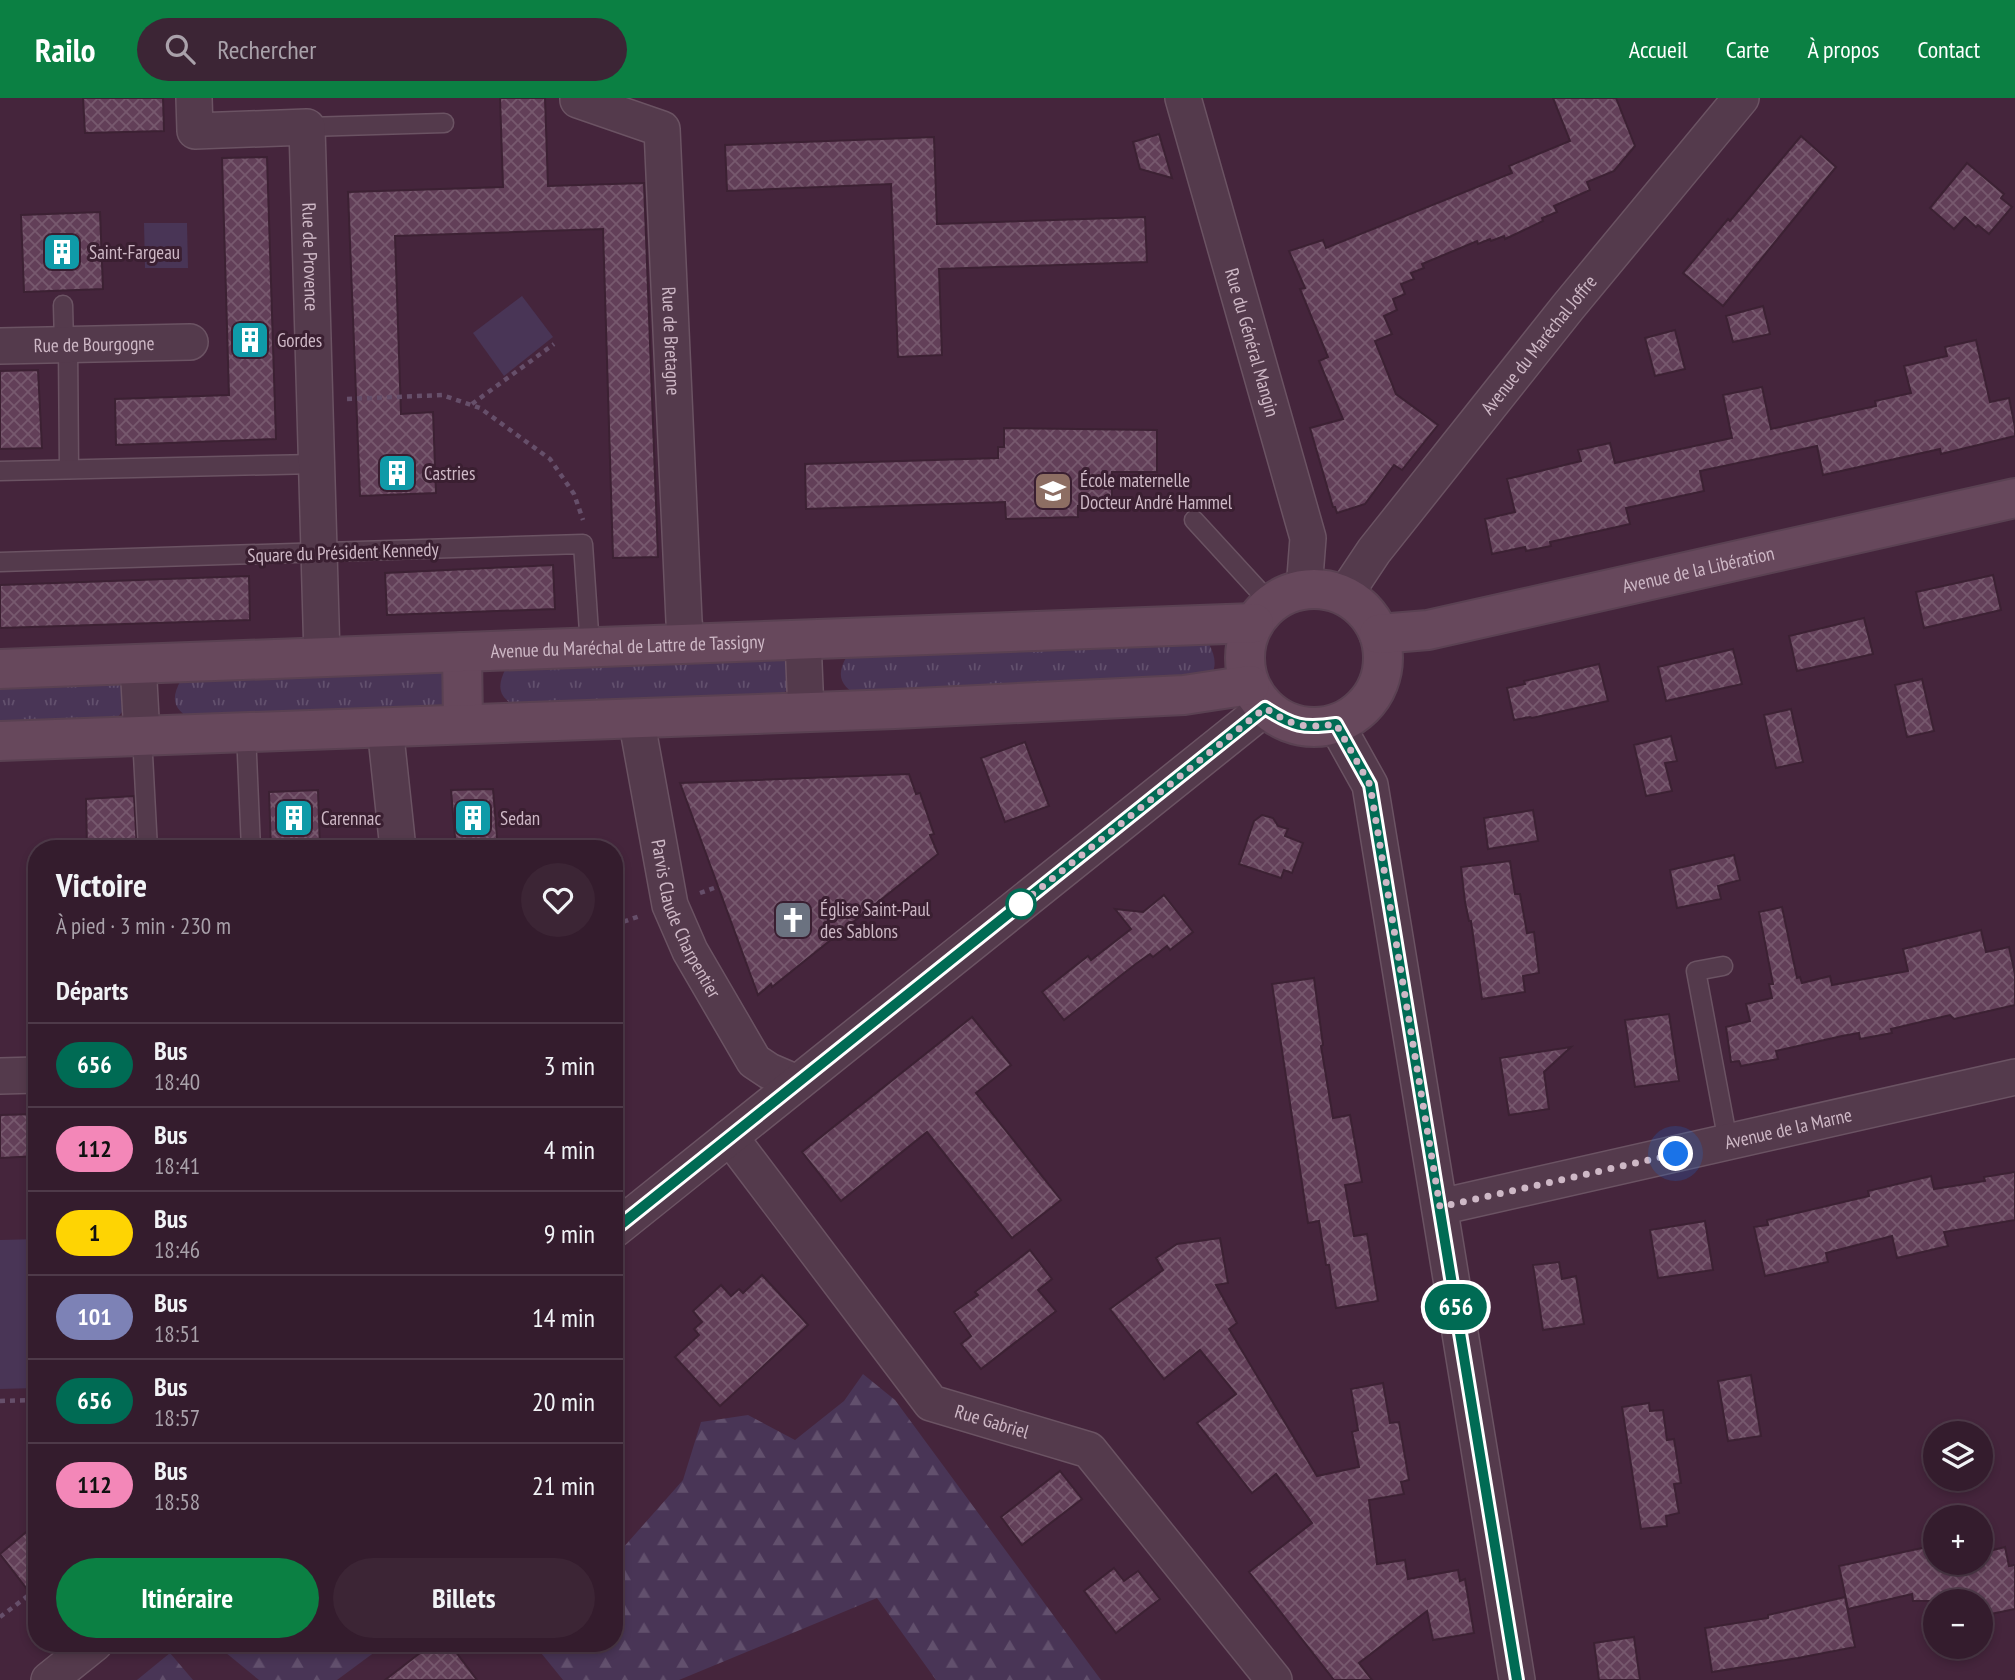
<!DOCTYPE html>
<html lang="fr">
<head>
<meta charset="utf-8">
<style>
  body { margin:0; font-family:"PT Sans Narrow",sans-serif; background:#3c2535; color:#f1f3f6; height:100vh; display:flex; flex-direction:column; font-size:26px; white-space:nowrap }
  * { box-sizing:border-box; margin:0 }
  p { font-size:23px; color:#a9a1aa }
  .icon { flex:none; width:38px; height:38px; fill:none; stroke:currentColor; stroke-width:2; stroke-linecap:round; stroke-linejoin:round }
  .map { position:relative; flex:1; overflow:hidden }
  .details { position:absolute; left:28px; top:742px; width:595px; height:812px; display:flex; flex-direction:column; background:#341c2d; border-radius:28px; box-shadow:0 4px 10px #0003,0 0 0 2px #4e3a49 }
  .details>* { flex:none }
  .badge { padding:0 14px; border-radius:23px; font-size:24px; line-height:46px }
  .controls { position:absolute; left:1923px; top:1323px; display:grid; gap:14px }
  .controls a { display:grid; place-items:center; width:70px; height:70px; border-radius:50%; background:#341c2d; box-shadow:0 4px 10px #0003,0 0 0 2px #4e3a49; font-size:35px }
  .you { position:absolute; width:35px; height:35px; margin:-18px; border:5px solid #fff; border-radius:50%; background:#1a73e8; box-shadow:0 0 0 10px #1a73e833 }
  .map>.badge { position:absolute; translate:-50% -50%; box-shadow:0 0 0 4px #fff }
  h2 { padding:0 28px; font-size:26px; line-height:63px }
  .round { display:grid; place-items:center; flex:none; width:74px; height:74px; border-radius:37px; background:#3c2535 }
  .overview { display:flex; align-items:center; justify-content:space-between; height:119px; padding:0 28px }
  h1 { font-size:33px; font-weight:700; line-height:52px }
  .primary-button { display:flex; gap:14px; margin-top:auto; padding:14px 28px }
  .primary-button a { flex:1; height:80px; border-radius:42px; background:#0b8043; color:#fff; font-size:28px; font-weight:700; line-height:80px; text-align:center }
  .primary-button a+a { background:#3c2535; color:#f1f3f6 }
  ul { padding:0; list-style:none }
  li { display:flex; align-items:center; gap:21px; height:84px; padding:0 28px; border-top:2px solid #4e3a49 }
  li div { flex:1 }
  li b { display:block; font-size:26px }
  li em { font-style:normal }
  li .badge { min-width:77px; font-weight:700; text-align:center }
  header { display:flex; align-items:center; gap:42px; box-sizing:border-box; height:98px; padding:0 35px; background:#0b8043; color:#fff }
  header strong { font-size:33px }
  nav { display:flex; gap:38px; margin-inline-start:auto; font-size:24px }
  .search { width:490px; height:63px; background:#3c2535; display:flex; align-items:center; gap:18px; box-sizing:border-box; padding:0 24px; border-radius:38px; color:#a9a1aa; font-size:26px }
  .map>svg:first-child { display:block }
</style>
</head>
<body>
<header>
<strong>Railo</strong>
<div class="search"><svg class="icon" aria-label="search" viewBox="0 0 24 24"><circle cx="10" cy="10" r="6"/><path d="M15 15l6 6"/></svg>Rechercher</div>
<nav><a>Accueil</a><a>Carte</a><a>À propos</a><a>Contact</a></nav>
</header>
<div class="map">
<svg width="2015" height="1582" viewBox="0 0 2015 1582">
  <defs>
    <pattern id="grass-tufts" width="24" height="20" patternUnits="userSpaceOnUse" patternTransform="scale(1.75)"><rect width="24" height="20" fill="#493556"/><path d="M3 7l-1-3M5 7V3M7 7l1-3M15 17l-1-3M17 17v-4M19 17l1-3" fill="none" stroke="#62506d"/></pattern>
    <pattern id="forest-firs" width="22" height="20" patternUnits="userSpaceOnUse" patternTransform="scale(1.75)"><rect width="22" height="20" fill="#493556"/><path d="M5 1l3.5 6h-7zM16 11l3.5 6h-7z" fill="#62506d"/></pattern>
    <pattern id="building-cross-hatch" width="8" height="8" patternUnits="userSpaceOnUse" patternTransform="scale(1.75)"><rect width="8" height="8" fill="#623f58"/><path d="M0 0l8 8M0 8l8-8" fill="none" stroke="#77596e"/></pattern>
  </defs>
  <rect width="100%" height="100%" fill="#45253c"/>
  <g fill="url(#grass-tufts)">
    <path d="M 1195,540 L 1209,546 C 1215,558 1217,567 1211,579 L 861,599 C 841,589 835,578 847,558 Z"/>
    <path d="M 785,561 C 793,578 794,589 778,600 L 521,611 C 500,601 495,591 506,570 Z"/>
    <path d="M 444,572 L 446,605 L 437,612 L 195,623 C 175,613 169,603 181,582 Z"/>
    <path d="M 0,579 L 120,583 C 128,600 129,611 113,623 L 0,629 Z"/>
  </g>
  <g fill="url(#forest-firs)">
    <path d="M 863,1276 L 895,1302 L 1101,1582 L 936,1582 L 877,1500 L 679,1582 L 563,1582 L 533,1545 L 614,1545 L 614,1460 L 683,1382 L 701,1324 L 748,1317 L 795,1342 L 844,1303 Z"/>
    <path d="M 214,1545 L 387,1545 L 337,1582 L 259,1582 Z"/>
    <path d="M 170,1555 L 193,1582 L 137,1582 Z"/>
  </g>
  <g fill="#493556">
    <path d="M 144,125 L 187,125 L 188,170 L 145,170 Z"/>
    <path d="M 522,198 L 553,239 L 504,278 L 473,235 Z"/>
    <path d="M 37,1141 L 37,1290 L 0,1291 L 0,1142 Z"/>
  </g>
  <g fill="url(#building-cross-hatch)" stroke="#3c2133" stroke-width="2">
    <path d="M 83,0 L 163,0 L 164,33 L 85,35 Z"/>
    <path d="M 500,0 L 545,0 L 548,88 L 644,85 L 658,459 L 613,460 L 603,131 L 395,138 L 401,316 L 433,314 L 436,395 L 360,398 L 348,94 L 503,89 Z"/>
    <path d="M 1553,0 L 1616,0 L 1635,48 L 1614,73 L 1587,84 L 1590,92 L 1554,108 L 1557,114 L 1542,120 L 1543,123 L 1505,141 L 1504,138 L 1491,143 L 1490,141 L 1478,146 L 1477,143 L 1422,166 L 1424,170 L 1411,175 L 1414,181 L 1401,186 L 1405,196 L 1393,201 L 1397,212 L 1384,218 L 1392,236 L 1375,243 L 1396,296 L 1438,327 L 1402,372 L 1394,367 L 1365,406 L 1337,415 L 1335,409 L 1333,409 L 1310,330 L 1343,321 L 1319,263 L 1328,259 L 1300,191 L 1305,190 L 1289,153 L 1323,142 L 1326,150 L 1512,75 L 1509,68 L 1570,43 Z"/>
    <path d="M 1159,36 L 1172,80 L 1140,71 L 1133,44 Z"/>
    <path d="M 1801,38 L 1836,69 L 1723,208 L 1683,175 L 1728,121 L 1730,123 Z"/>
    <path d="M 934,39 L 937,126 L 1145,119 L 1147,164 L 939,171 L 942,257 L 898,259 L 891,86 L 727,93 L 725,47 Z"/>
    <path d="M 267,59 L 276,341 L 116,347 L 115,301 L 229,297 L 222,60 Z"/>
    <path d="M 1967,65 L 2004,96 L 2001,100 L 2012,109 L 1989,136 L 1978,127 L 1976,129 L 1965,119 L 1954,131 L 1930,110 Z"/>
    <path d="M 100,114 L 103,191 L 24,194 L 21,117 Z"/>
    <path d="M 1763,208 L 1770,236 L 1733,244 L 1726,218 Z"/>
    <path d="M 1675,232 L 1685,271 L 1655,278 L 1645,240 Z"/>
    <path d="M 1976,242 L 1990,304 L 2009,300 L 2015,329 L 2015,338 L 1941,356 L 1940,351 L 1823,377 L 1817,348 L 1700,373 L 1704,393 L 1626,410 L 1630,426 L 1550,444 L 1551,448 L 1526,453 L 1525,449 L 1492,456 L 1485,421 L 1515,414 L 1507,381 L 1581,363 L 1578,352 L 1610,345 L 1615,365 L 1732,340 L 1723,297 L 1762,289 L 1771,331 L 1876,308 L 1875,303 L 1911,295 L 1904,268 L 1947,258 L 1945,249 Z"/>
    <path d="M 38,272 L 42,350 L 0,351 L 0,273 Z"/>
    <path d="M 1004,330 L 1157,332 L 1157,374 L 1112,374 L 1112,409 L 1078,408 L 1078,419 L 1006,421 L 1005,404 L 806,411 L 805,366 L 998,360 L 998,349 L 1004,349 Z"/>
    <path d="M 553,467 L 555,511 L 387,517 L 385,475 Z"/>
    <path d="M 1993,477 L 2001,512 L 1924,530 L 1916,494 Z"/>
    <path d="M 249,478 L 250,522 L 0,530 L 0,487 Z"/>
    <path d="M 1864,520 L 1873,556 L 1797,573 L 1789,538 Z"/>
    <path d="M 1733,551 L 1742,586 L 1666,603 L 1658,569 Z"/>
    <path d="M 1599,566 L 1608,603 L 1532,620 L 1530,619 L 1514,622 L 1507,590 L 1525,586 L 1524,583 Z"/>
    <path d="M 1922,581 L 1934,633 L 1907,639 L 1895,587 Z"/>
    <path d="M 1791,611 L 1803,664 L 1776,670 L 1764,617 Z"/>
    <path d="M 1671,638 L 1677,663 L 1665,665 L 1672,693 L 1646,698 L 1634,647 Z"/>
    <path d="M 1025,644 L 1049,708 L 1005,724 L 981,660 Z"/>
    <path d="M 909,676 L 916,696 L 920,695 L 934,736 L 930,737 L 938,756 L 772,889 L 771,886 L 758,897 L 680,685 Z"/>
    <path d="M 493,691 L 498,751 L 456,751 L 451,692 Z"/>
    <path d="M 318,692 L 320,751 L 271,751 L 269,694 Z"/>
    <path d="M 134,698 L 137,751 L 87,751 L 86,701 Z"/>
    <path d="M 1533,712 L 1538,743 L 1488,751 L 1484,720 Z"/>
    <path d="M 1262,717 L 1273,720 L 1278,728 L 1288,731 L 1285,738 L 1303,745 L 1292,775 L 1284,772 L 1281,780 L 1239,766 L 1254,723 Z"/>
    <path d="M 1734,757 L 1740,782 L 1718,788 L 1721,801 L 1677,810 L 1670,772 Z"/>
    <path d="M 1510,763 L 1515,796 L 1520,796 L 1527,835 L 1534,834 L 1539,875 L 1523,878 L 1525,894 L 1482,901 L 1471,823 L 1469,823 L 1465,804 L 1461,769 Z"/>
    <path d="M 1164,797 L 1193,834 L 1170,852 L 1167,848 L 1153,859 L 1150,856 L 1137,865 L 1064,922 L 1042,894 L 1088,858 L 1091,862 L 1131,831 L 1115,811 L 1143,814 Z"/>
    <path d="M 1782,809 L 1797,880 L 1800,879 L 1802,885 L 1830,878 L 1832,887 L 1908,873 L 1903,851 L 1981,832 L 1986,854 L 2009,849 L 2015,876 L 2015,907 L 1954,921 L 1950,917 L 1891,931 L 1892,935 L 1860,941 L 1859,935 L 1842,938 L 1776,953 L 1778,961 L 1741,968 L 1739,963 L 1731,964 L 1726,929 L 1750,923 L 1746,906 L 1772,900 L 1769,886 L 1773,886 L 1759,814 Z"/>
    <path d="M 1314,880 L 1323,947 L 1321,948 L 1333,1020 L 1350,1017 L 1362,1084 L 1345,1087 L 1354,1138 L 1367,1136 L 1378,1203 L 1336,1210 L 1329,1167 L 1326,1167 L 1319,1123 L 1308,1125 L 1272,886 Z"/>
    <path d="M 1669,916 L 1679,983 L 1635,989 L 1625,922 Z"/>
    <path d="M 972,919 L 1011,967 L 976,995 L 1061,1102 L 1012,1140 L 927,1034 L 841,1103 L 802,1054 Z"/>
    <path d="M 1571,949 L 1544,974 L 1549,1011 L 1509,1017 L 1500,960 Z"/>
    <path d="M 37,1016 L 37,1058 L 0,1060 L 0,1017 Z"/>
    <path d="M 2015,1074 L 2015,1122 L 1944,1134 L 1948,1148 L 1897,1160 L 1892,1138 L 1826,1155 L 1828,1164 L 1765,1178 L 1754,1129 L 1768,1127 L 1767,1122 L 1869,1098 L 1868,1093 L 1931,1078 L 1934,1091 L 1985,1083 L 1984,1079 Z"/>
    <path d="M 1705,1123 L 1713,1172 L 1658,1180 L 1650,1132 Z"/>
    <path d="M 1220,1140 L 1228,1185 L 1216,1187 L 1237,1225 L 1229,1231 L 1317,1378 L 1359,1369 L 1352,1334 L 1358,1332 L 1351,1291 L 1383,1285 L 1390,1325 L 1399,1324 L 1409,1382 L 1401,1384 L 1404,1396 L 1369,1402 L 1377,1466 L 1405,1462 L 1408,1481 L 1458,1472 L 1460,1483 L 1465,1481 L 1474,1535 L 1433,1542 L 1427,1513 L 1359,1565 L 1372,1582 L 1334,1582 L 1249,1474 L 1312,1425 L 1276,1376 L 1252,1395 L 1197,1325 L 1236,1296 L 1200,1252 L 1164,1281 L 1110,1211 L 1163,1172 L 1156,1160 L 1177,1146 Z"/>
    <path d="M 1030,1152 L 1052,1181 L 1038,1192 L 1056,1213 L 981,1271 L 961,1246 L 971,1238 L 954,1214 L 978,1197 L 975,1194 Z"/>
    <path d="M 1559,1164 L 1562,1181 L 1576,1178 L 1584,1226 L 1543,1232 L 1533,1167 Z"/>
    <path d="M 762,1177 L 808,1227 L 720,1308 L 675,1259 L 699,1237 L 694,1231 L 702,1224 L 693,1213 L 721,1187 L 731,1198 L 739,1191 L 743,1195 Z"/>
    <path d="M 1751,1277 L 1761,1338 L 1728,1343 L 1718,1283 Z"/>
    <path d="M 1649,1305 L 1650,1313 L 1663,1312 L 1667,1342 L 1674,1341 L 1681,1385 L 1674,1386 L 1679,1415 L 1666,1418 L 1667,1428 L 1641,1431 L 1622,1309 Z"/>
    <path d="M 1060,1373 L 1082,1401 L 1022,1447 L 1001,1419 Z"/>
    <path d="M 37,1425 L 37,1504 L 0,1456 Z"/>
    <path d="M 1991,1445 L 1993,1452 L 2005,1449 L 2009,1468 L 2015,1467 L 2015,1511 L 1986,1517 L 1983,1503 L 1913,1503 L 1912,1496 L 1848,1511 L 1839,1468 L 1936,1447 L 1936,1465 L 1981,1465 L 1981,1447 Z"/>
    <path d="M 1114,1470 L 1124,1483 L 1138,1473 L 1160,1501 L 1116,1535 L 1084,1493 Z"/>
    <path d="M 1845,1499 L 1855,1549 L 1798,1560 L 1712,1574 L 1705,1530 L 1768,1520 L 1768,1517 Z"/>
    <path d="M 1634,1539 L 1640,1582 L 1599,1582 L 1594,1545 Z"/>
    <path d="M 433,1545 L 449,1545 L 477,1582 L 385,1582 Z"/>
  </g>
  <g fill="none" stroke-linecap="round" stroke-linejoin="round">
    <defs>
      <g id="lane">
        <path d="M 307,29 L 444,25"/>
        <path d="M 63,207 L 64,246"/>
        <path d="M 68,247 L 69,371"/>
        <path d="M 0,373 L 316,366"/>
        <path d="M 1194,422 L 1271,506"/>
        <path d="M 0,464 L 583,446 L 590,549"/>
        <path d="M 246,634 L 251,751"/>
        <path d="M 142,638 L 148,751"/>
        <path d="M 1723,868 L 1696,873 L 1728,1044"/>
      </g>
      <g id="street">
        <path id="s1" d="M 194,0 L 195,33 L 307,29 L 322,559"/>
        <path id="s2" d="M 578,0 L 578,2 L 662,31 L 684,523 L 687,545"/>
        <path id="s3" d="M 1183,0 L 1308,440 L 1304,492"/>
        <path id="s4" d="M 0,248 L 190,244"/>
        <path id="s5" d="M 1344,498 L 1374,453 L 1568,209 L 1741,0"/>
        <path d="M 803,542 L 806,614"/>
        <path d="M 138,566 L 142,638"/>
        <path id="s6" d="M 636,620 L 670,807 L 690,853 L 754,963 L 769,973 L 797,985"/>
        <path d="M 1336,626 L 1370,687 L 1517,1582"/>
        <path d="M 385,629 L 398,751"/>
        <path d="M 0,978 L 37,977"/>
        <path id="s7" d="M 730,1039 L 931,1305 L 1089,1352 L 1274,1582"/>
        <path id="s8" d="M 1440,1109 L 2015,979"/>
        <path d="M 614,1132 L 1265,610"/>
        <path d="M 49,1582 L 95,1545"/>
      </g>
      <g id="secondary">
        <circle cx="1314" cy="560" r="69"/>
        <path id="s9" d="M 1379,536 L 1428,532 L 2015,400"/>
        <path d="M 462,554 L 463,626"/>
        <path id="s10" d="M 0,571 L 1254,525"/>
        <path d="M 0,643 L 895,611 L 1184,597 L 1250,587"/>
      </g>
    </defs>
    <use href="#lane" stroke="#6b5363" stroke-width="21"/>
    <use href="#street" stroke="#6b5363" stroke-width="38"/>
    <use href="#secondary" stroke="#5a4152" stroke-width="42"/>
    <g stroke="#664f6a" stroke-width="4.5" stroke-dasharray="5 5" stroke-linecap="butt">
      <path d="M 347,301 L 442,297 L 480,310 L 550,361 L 574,396 L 583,422"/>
      <path d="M 472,306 L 554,246"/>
      <path d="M 700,795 L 714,790"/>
      <path d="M 614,827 L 640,818"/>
      <path d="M 0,1303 L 37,1302"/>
      <path d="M 0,1519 L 37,1491"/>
    </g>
    <use href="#lane" stroke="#543a4c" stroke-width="18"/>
    <use href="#street" stroke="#543a4c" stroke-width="35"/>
    <use href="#secondary" stroke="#67485c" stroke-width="38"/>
  </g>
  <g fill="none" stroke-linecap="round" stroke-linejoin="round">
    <defs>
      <path id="line" d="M 614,1132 L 1265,610 C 1293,628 1303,631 1336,626 L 1370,687 L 1517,1582"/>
    </defs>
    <use href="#line" stroke="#fff" stroke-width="16"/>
    <use href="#line" stroke="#006b54" stroke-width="10"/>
    <path stroke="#ceb8c6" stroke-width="7" stroke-dasharray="0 12.6" d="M 1021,806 L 1017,809 L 1265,610 C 1293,628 1303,631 1336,626 L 1370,687 L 1440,1109 L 1676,1056"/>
  </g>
  <defs>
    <symbol id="building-square" viewBox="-11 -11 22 22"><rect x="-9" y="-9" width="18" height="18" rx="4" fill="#0f9aa8" stroke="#3a1f31"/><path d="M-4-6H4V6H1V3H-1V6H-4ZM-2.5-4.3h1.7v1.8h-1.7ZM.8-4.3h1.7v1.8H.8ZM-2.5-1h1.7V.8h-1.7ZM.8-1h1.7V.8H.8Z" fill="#fff"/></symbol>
    <symbol id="school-square" viewBox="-11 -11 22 22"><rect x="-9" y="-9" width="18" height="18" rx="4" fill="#8d6e63" stroke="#3a1f31"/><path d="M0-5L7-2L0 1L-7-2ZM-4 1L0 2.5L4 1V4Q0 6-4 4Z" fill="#fff"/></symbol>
    <symbol id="church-square" viewBox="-11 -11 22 22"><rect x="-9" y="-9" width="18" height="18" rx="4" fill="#6b7280" stroke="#3a1f31"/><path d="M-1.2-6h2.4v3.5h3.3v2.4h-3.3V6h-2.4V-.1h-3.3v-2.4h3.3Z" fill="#fff"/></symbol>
  </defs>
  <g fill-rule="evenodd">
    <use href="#building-square" x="40" y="132" width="44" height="44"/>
    <use href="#building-square" x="228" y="220" width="44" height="44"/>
    <use href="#building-square" x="375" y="353" width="44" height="44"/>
    <use href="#school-square" x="1031" y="371" width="44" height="44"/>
    <use href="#building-square" x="272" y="698" width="44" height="44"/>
    <use href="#building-square" x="451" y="698" width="44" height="44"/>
    <use href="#church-square" x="771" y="800" width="44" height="44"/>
  </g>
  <circle fill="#fff" stroke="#006b54" stroke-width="3.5" cx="1021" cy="806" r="14"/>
  <g text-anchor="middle" stroke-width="6" stroke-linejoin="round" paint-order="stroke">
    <g font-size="19" fill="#ceb8c6" stroke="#3a1f31" text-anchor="start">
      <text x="89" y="161">Saint-Fargeau</text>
      <text x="277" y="249">Gordes</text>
      <text x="424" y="382">Castries</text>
      <text x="1080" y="389">École maternelle<tspan x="1080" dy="22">Docteur André Hammel</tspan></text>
      <text x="321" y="727">Carennac</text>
      <text x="500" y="727">Sedan</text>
      <text x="820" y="818">Église Saint-Paul<tspan x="820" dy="22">des Sablons</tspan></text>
    </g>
    <g font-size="19" fill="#ceb8c6" stroke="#3a1f31">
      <text dy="7" stroke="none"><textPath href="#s1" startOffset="275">Rue de Provence</textPath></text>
      <text dy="7" stroke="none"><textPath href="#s2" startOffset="303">Rue de Bretagne</textPath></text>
      <text dy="7" stroke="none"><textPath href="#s3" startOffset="254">Rue du Général Mangin</textPath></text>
      <text dy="7" stroke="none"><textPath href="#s4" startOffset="94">Rue de Bourgogne</textPath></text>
      <text dy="7" stroke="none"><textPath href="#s5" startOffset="318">Avenue du Maréchal Joffre</textPath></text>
      <text transform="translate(343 454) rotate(-2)" y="7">Square du Président Kennedy</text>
      <text dy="7" stroke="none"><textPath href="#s9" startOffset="326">Avenue de la Libération</textPath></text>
      <text dy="7" stroke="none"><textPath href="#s10" startOffset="628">Avenue du Maréchal de Lattre de Tassigny</textPath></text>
      <text dy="7" stroke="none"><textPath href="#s6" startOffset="208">Parvis Claude Charpentier</textPath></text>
      <text dy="7" stroke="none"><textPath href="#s8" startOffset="357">Avenue de la Marne</textPath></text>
      <text dy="7" stroke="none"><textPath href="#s7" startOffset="397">Rue Gabriel</textPath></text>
    </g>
  </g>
</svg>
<div class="controls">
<a><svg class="icon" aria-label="layers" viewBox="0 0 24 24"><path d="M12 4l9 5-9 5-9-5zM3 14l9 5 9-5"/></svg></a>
<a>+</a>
<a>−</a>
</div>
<div class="you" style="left:1676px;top:1056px"></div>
<b class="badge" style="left:1456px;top:1209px;background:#006b54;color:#fff">656</b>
<section class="details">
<div class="overview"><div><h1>Victoire</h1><p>À pied · 3 min · 230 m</p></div><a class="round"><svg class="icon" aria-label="heart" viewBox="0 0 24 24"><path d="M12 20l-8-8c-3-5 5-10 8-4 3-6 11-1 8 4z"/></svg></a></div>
<h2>Départs</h2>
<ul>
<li><span class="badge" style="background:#006b54;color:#fff">656</span><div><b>Bus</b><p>18:40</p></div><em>3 min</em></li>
<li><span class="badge" style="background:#f387b8;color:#111">112</span><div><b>Bus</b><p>18:41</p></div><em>4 min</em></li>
<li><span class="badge" style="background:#fed403;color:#111">1</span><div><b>Bus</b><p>18:46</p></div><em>9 min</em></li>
<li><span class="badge" style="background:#7d82b6;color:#fff">101</span><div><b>Bus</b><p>18:51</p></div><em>14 min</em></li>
<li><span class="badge" style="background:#006b54;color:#fff">656</span><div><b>Bus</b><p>18:57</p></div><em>20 min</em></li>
<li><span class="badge" style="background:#f387b8;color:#111">112</span><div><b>Bus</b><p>18:58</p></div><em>21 min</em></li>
</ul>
<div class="primary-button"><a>Itinéraire</a><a>Billets</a></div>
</section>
</div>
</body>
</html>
